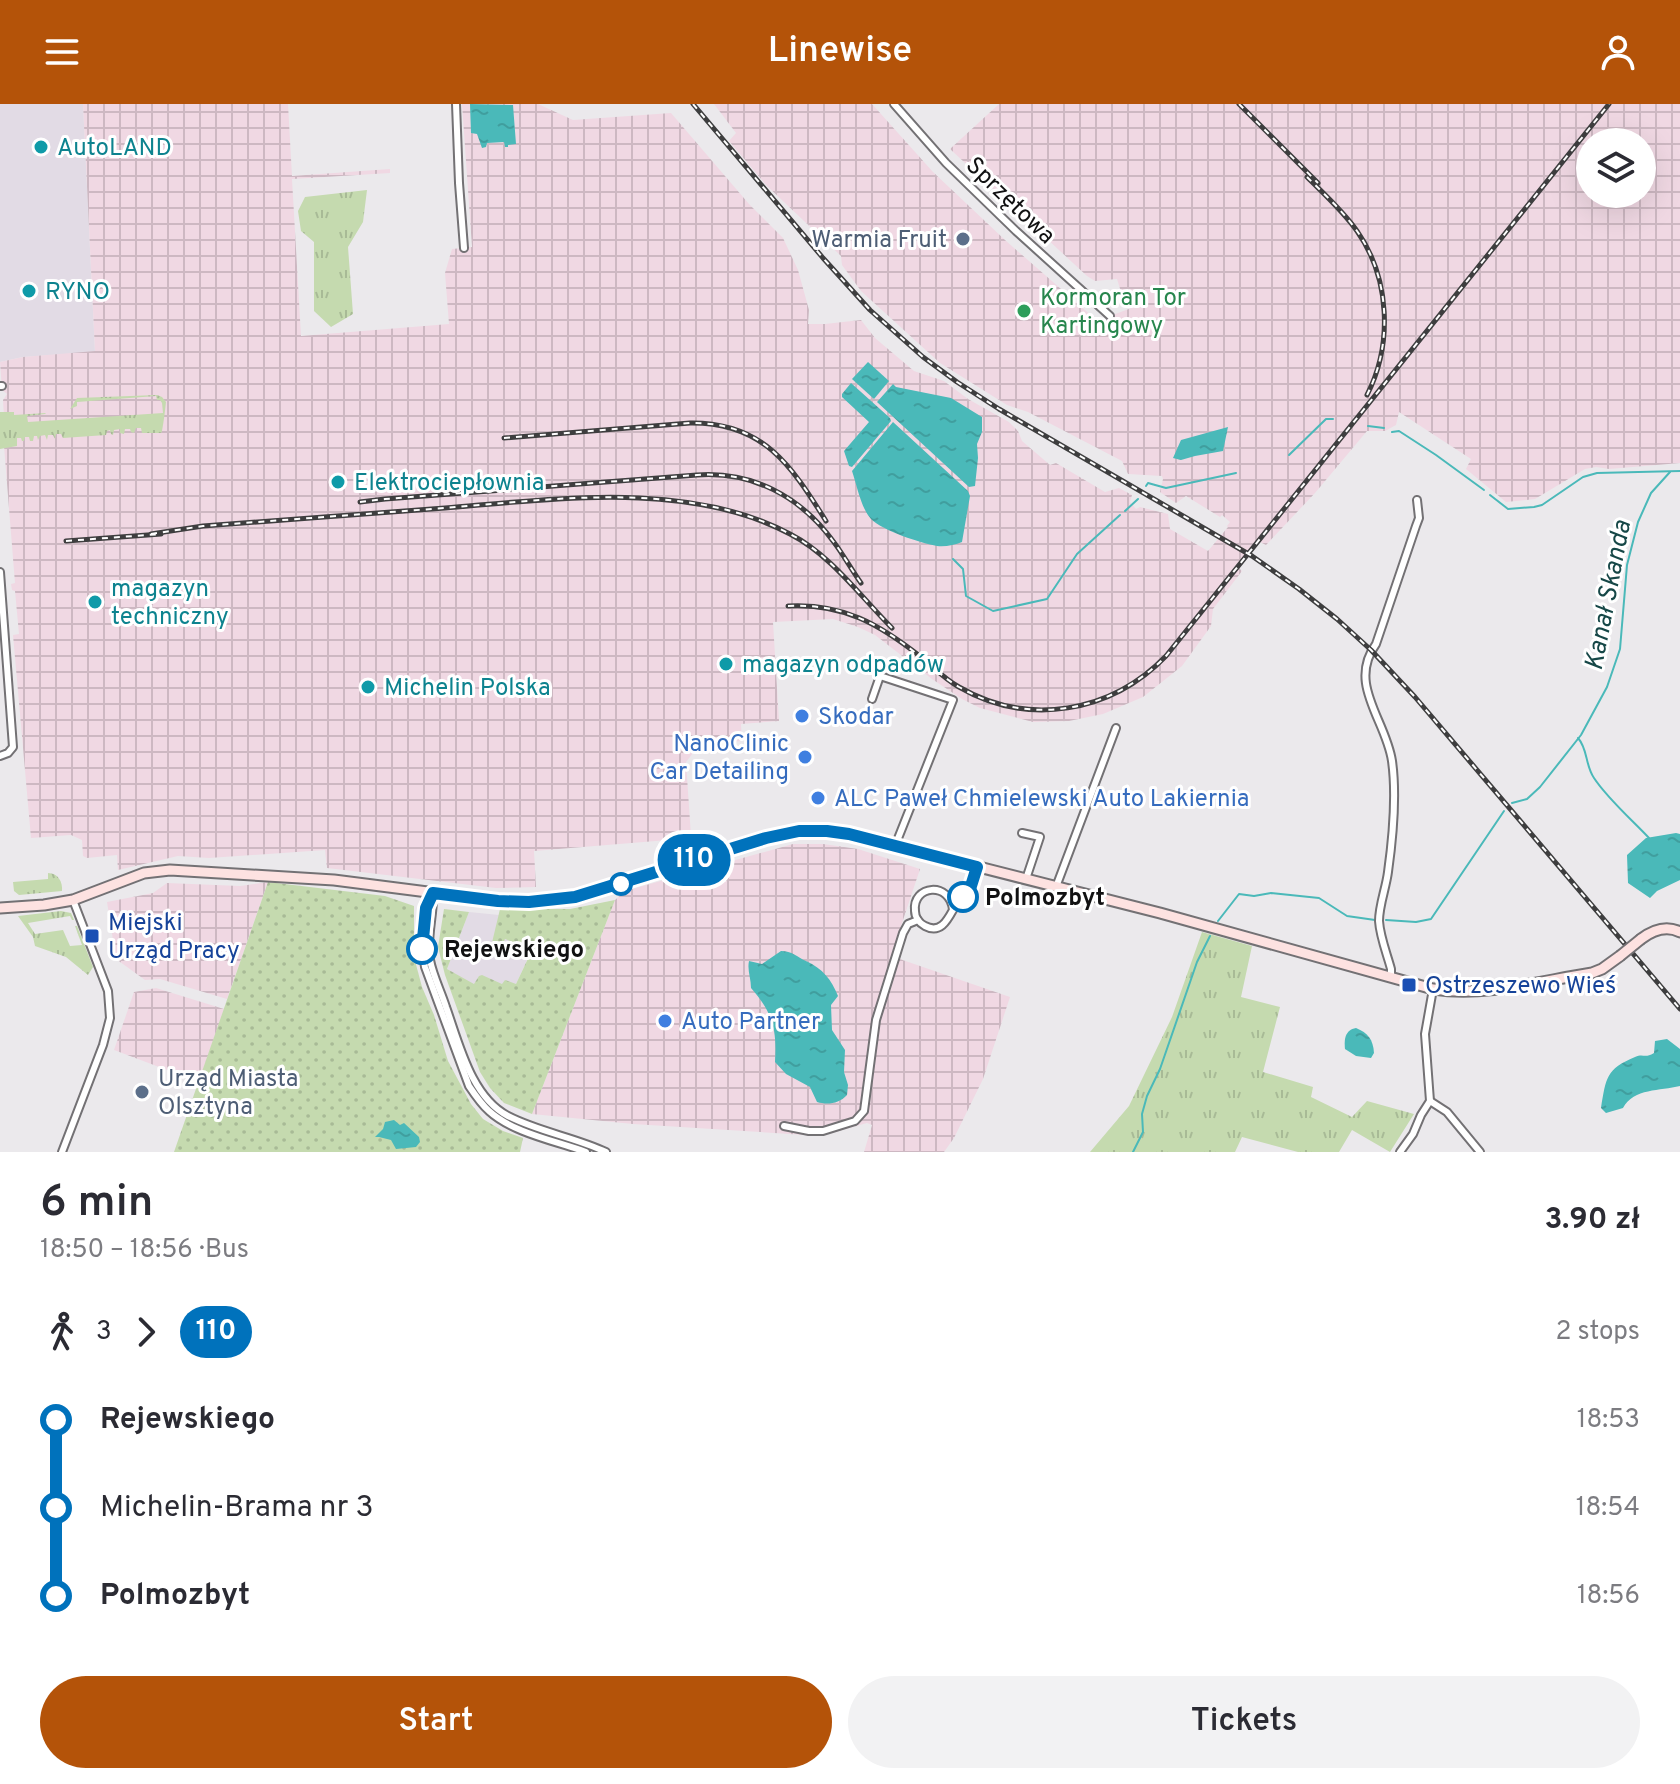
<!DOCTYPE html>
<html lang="en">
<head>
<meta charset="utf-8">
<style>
  body { margin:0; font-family:Overpass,sans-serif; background:#f2f2f3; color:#2b2b33; height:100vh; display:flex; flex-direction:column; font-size:30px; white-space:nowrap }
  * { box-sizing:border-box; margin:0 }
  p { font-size:26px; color:#7c7c81 }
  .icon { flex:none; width:44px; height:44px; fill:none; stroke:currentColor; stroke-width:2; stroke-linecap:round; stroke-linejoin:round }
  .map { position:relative; height:1048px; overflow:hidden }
  .drawer { display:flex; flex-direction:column; background:#fff; flex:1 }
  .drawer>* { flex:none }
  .badge { padding:0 16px; border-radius:26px; font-size:28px; line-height:52px }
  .fabs { position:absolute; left:1576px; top:24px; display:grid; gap:16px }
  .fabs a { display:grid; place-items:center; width:80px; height:80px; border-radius:50%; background:#fff; box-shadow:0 8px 32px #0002; font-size:40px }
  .map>.badge { position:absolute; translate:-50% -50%; box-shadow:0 0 0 4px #fff }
  .legs { display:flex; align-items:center; gap:12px; height:88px; padding:0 40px; font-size:26px }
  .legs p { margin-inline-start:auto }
  .summary { display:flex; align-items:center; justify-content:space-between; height:136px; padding:0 40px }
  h1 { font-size:44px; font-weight:600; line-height:60px }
  .primary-button { display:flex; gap:16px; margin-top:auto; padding:16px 40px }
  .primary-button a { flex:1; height:92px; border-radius:48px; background:#b45309; color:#fff; font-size:32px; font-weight:600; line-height:92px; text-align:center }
  .primary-button a+a { background:#f2f2f3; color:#2b2b33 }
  ul { padding:0 40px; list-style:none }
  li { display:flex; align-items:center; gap:28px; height:88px; font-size:30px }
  li i { display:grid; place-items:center; width:12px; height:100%; margin:0 10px; background:currentColor }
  li i::after { content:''; width:20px; height:20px; margin:-10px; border:6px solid; border-radius:50%; background:#fff }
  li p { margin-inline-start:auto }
  li:first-child i { background:linear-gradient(#0000 50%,currentColor 0) }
  li:last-child i { background:linear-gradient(currentColor 50%,#0000 0) }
  header { display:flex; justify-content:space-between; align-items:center; height:104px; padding:0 40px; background:#b45309; color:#fff; font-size:36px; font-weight:600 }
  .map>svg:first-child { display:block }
</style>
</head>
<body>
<header><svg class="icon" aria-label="menu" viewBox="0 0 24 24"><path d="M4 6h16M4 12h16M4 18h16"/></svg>Linewise<svg class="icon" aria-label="person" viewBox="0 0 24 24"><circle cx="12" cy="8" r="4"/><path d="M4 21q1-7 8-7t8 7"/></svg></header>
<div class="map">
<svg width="1680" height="1048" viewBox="0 0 1680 1048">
  <defs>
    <pattern id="industrial-grid" width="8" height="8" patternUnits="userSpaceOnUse" patternTransform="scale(2)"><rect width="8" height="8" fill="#f0d8e3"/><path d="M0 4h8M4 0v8" fill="none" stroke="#cdb8c2"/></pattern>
    <pattern id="grass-tufts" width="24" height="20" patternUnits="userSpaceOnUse" patternTransform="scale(2)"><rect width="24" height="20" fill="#c5daaf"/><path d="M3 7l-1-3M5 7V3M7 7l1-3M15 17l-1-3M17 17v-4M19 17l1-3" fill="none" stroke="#a8ba96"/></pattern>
    <pattern id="park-dots" width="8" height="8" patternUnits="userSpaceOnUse" patternTransform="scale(2)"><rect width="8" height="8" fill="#c5daaf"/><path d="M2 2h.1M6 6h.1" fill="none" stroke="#a8ba96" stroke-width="1.8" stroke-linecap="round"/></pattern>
    <pattern id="water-ripples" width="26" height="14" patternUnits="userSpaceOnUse" patternTransform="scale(2)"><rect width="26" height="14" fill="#4ab9b9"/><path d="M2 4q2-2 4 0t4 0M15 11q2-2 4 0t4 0" fill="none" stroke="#409e9e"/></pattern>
  </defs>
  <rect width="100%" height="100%" fill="#ebe9ec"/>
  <g fill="#e2dbe5">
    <path d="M 0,0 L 83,0 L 95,248 L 23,253 L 0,258 Z"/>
    <path d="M 469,808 L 499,811 L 491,848 L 505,835 L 532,845 L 516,880 L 474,881 L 447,865 Z"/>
  </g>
  <g fill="url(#industrial-grid)" fill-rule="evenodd">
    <path d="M 83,0 L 288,0 L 292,72 L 390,65 L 390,69 L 292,75 L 301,232 L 449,220 L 445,169 L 452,145 L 472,143 L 462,0 L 538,0 L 573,16 L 671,9 L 749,100 L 783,134 L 798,166 L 809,206 L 808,220 L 825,220 L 861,216 L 875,234 L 914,267 L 944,277 L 968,295 L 1009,318 L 1018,327 L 1022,337 L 1050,361 L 1056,359 L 1105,388 L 1119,384 L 1132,391 L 1130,398 L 1136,405 L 1140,403 L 1168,410 L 1170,425 L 1208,447 L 1228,423 L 1227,422 L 1230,418 L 1222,411 L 1220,413 L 1186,392 L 1176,399 L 1160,388 L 1163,375 L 1162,372 L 1128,370 L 1122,357 L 1028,308 L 1007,301 L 940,259 L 861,187 L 842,161 L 841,152 L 766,81 L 729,37 L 736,29 L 714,0 L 872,0 L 933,68 L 1005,136 L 1101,220 L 1110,212 L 1134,203 L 1122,191 L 1117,175 L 1095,177 L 1087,172 L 950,45 L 999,0 L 1680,0 L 1680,359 L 1609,365 L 1596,363 L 1585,365 L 1535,395 L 1506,398 L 1466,365 L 1471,355 L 1399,308 L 1396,321 L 1385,327 L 1367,327 L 1315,389 L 1266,441 L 1260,438 L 1239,464 L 1242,467 L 1213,505 L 1211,522 L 1182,562 L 1143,593 L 1103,610 L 1069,617 L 1033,618 L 980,604 L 962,595 L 932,575 L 875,531 L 858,523 L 833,515 L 773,518 L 779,617 L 741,620 L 742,637 L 700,640 L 686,658 L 691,732 L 683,733 L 678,743 L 668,736 L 534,747 L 536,783 L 496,784 L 327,764 L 325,746 L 209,754 L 178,752 L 118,766 L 117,751 L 87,754 L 83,752 L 82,736 L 71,731 L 31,734 L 13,531 L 19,530 L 15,487 L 12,486 L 11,480 L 15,479 L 2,317 L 4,313 L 3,296 L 7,290 L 2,286 L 0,258 L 23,253 L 95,247 ZM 1590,38 L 1642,38 L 1642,90 L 1590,90 Z"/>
    <path d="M 793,740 L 823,740 L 858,745 L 920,765 L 891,852 L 1010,893 L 983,975 L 954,1034 L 944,1048 L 864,1048 L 872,1021 L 867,1019 L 821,1032 L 633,1020 L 532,1010 L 615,796 L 625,787 Z"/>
    <path d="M 268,778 L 227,895 L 160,875 L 145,876 L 116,855 L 107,798 L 153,789 L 167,779 L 240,782 Z"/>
    <path d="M 156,884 L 224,905 L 199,978 L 114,946 L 134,888 Z"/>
  </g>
  <g fill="url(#grass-tufts)">
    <path d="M 367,86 L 363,118 L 348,143 L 353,210 L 331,223 L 314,207 L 314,138 L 301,127 L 298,107 L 305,93 Z"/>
    <path d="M 157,291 L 162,293 L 166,298 C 165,307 164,316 162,327 L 161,329 L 142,329 L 141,324 L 136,324 L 134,329 L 131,328 L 130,325 L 125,325 L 124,330 L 120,329 L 120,325 L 114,326 L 113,331 L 111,330 L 110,326 L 107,327 L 106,331 L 63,334 L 61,330 L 56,330 L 55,335 L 53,331 L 48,331 L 47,336 L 45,331 L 40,332 L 38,336 L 37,332 L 34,332 L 33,337 L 30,337 L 29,333 L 25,333 L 24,337 L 22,337 L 21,334 L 17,334 L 17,342 L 0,345 L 0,308 L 14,308 L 14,311 L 46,309 L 45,310 L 27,312 L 28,318 L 163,309 L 162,299 L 160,296 L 157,296 L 156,292 L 77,298 L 77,302 L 70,305 L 77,294 Z"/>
    <path d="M 48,769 C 58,769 63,778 62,787 L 19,791 L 14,787 L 13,778 L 48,775 Z"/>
    <path d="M 61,807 L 71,809 L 74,816 L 72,816 L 70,812 L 28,819 L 35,830 L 63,826 L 70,842 L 82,841 L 75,822 L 77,822 L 93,863 L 88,871 L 66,853 L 35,842 L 33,833 L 18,812 Z"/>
    <path d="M 1202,828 L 1252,842 L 1241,893 L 1280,903 L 1263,968 L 1313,983 L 1311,993 L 1352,1013 L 1367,997 L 1414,1010 L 1390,1048 L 1352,1026 L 1339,1048 L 1298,1048 L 1242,1033 L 1235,1048 L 1090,1048 L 1129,1002 L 1172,913 Z"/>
  </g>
  <g fill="url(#park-dots)">
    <path d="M 268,778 L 385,792 L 414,802 L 414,853 L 422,883 L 434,911 L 448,957 L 471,1000 L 483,1015 L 503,1027 L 523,1034 L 520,1048 L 174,1048 Z"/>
    <path d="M 615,796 L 532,1010 L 504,999 L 490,984 L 480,968 L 445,871 L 438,843 L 444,805 L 469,808 L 447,865 L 474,880 L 479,872 L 482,871 L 502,880 L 505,876 L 516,880 L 532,846 L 505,835 L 498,851 L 490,847 L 500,805 L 570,805 Z"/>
  </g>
  <g fill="url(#water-ripples)">
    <path d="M 470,0 L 513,1 L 516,40 L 508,41 L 508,43 L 505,43 L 504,38 L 487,39 L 486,43 L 482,44 L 477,30 L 471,29 Z"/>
    <path d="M 868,258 L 889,277 L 874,295 L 852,275 Z"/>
    <path d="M 851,279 L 890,314 L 891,317 L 852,363 L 849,362 L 844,347 L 869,318 L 842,293 L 842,290 Z"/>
    <path d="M 893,280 L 896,283 L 951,294 L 982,313 L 982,328 L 977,340 L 978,354 L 975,382 L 969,383 L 877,298 Z"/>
    <path d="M 893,318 L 968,387 L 970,392 L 962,438 C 955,441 945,443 937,442 C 921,439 883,427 871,415 C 861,404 857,382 852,367 Z"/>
    <path d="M 1228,323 L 1223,347 L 1195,352 L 1181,356 L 1173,354 L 1181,336 Z"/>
    <path d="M 1676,729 L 1680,730 L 1680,776 L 1657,787 L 1650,794 L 1628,779 L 1627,751 L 1646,734 Z"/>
    <path d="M 781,847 C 792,847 797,853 806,857 C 823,865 831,875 838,892 L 831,901 L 832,926 L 845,946 L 844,968 L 848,981 L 847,991 C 839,1000 827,1001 817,998 L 810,983 L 786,970 L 775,958 C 777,926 773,909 751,884 C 751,874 747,866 749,857 L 762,860 Z"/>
    <path d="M 1356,924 C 1368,929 1373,935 1374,949 L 1371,954 L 1356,952 L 1345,945 C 1344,935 1345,926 1356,924 Z"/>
    <path d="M 1667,935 L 1680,945 L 1680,982 C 1660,987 1634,984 1623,1004 L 1606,1009 L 1601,1004 C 1606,974 1606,965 1635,953 C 1644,949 1644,955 1654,949 L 1655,937 Z"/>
    <path d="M 394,1016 L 400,1021 L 404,1019 L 419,1033 L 420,1038 L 416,1043 L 396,1045 L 391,1036 L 379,1033 L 375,1033 L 383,1025 L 385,1018 Z"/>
  </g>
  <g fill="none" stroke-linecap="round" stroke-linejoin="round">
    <g stroke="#4ab9b9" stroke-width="2">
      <path d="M 1368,322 L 1384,324"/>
      <path d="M 1392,328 L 1399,327 L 1436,351 L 1484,386"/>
      <path d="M 1289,351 L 1326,315 L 1333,315"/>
      <path d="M 1146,382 L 1148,379 L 1166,384 L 1236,369"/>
      <path d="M 1490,391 L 1508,405 L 1534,403 L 1542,401 L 1583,373 L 1597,369 L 1680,367"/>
      <path d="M 1125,407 L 1138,395"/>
      <path d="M 953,455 L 963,465 L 966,492 L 993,507 L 1047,495 L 1077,450 L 1120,411"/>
      <path d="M 1578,634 C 1588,645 1585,661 1594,674 C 1607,694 1632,716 1649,734"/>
      <path d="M 1512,699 L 1527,695 L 1540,683 L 1581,631 L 1607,583 L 1620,545 L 1627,461 L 1638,418 L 1651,389 L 1670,368"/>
      <path d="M 1386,816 L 1416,818 L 1431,815 L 1504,707"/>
      <path d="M 1218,817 L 1239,790 L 1254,792 L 1271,789 L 1319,794 L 1347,812 L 1375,816"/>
      <path d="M 1133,1048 L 1143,1028 L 1142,1010 L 1147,992 L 1160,965 L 1197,858 L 1210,832"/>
    </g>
    <defs>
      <g id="street">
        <path d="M 456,0 L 459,79 L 464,144"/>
        <path d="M 894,0 L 946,59 L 1016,127 L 1110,212"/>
        <path d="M 0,282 L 2,282"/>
        <path d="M 0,468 L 13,643 L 8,649 L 0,652"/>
        <path d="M 872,595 L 880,572 L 953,596 L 895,742"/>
        <path d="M 1022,729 L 1040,733 L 1026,775"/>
        <path d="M 1056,783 L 1116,624"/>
        <path d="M 433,789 C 434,811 426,834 430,856 C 433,872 441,887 446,903 C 459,939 471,993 508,1012 C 539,1028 574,1033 606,1048"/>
        <path d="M 431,792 C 422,814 420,840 425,863 L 469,982 C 475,991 481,1000 489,1007 C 513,1029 556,1037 586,1048"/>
        <path d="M 953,806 C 950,777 912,781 915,807 C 915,813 919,819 925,822 C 940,830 947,817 953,806 C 956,799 963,793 968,786 C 973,779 975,771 977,763"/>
        <path d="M 1391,873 L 1391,865 C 1387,850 1380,833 1379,817 C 1379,801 1386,784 1388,768 C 1393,732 1397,693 1392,657 C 1386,616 1347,580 1376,540 L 1416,422 L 1419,414 L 1417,396"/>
        <path d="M 1430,997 L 1447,1008 L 1480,1048"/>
        <path d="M 784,1022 L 809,1027 L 823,1027 L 855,1017 L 864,1007 L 876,916 L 903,829 L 908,820 L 918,816"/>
        <path d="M 62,1048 L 103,941 L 110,914 L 108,887 L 73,796"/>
        <path d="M 1400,1048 L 1413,1030 L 1421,1011 L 1430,997 L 1425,930 L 1433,885"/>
      </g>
      <g id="secondary">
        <path d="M 0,804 L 44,801 L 73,796 L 144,769 L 170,766 L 334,776 L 498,797 L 547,797 L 575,793 L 608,784 L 766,734 C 795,726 820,726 849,730 L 1160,809 L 1433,885 C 1486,893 1540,877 1592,869 L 1602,865 L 1620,852"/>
        <path d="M 1641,835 C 1653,826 1666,821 1680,828"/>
      </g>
    </defs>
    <use href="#street" stroke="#737174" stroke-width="10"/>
    <use href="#secondary" stroke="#737174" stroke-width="13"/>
    <use href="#street" stroke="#fff" stroke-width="6"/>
    <use href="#secondary" stroke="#fde2e1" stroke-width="9"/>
    <defs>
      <g id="rail">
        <path d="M 693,0 L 823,154 L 870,206 L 923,253 L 957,278 L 999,305 L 1252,452 L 1299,485 L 1337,515 L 1371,546 L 1415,593 L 1680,905"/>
        <path d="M 1239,0 L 1318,79"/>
        <path d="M 1307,73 C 1324,90 1343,107 1357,127 C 1390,174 1393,240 1367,291"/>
        <path d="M 504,334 L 690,319 C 763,318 791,361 826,417"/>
        <path d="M 360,398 L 385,395 L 697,371 C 752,367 800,392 833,437 C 843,450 851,465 861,479"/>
        <path d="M 151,430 L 203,422 C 284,416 364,410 445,404 C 555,395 689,376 790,430 C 831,451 860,492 892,524"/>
        <path d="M 66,437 L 161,430"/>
        <path d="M 788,502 C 843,499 879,520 921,553 C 933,563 945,575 959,583 C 1028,623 1111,609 1166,552 L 1609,0"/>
      </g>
    </defs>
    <use href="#rail" stroke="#3e3e3f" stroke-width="5"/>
    <use href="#rail" stroke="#fff" stroke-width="2" stroke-dasharray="6" stroke-linecap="butt"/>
    <defs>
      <path id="secondary-bridge" d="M 1620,852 L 1641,835"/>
    </defs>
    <use href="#secondary-bridge" stroke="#737174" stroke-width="13" stroke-linecap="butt"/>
    <use href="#secondary-bridge" stroke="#fde2e1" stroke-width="9"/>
  </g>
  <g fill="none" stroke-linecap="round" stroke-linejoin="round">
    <defs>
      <path id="line-1" d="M 422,845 L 426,804 L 433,789 L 498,797 L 529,798 L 575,793 L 766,734 L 799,727 L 827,727 L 849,730 L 977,763 L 971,782 L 963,793"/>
    </defs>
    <use href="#line-1" stroke="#fff" stroke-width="18"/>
    <use href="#line-1" stroke="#0072bc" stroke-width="12"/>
  </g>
  <g fill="#0f9aa8" stroke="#fff" stroke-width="3">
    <circle cx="41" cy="43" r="8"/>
    <circle cx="29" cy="187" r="8"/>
    <circle cx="338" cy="378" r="8"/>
    <circle cx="95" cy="498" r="8"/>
    <circle cx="726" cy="560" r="8"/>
    <circle cx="368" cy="583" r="8"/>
  </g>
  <g fill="#5c6f8a" stroke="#fff" stroke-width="3">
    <circle cx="963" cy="135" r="8"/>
    <circle cx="142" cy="988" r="8"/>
  </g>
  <circle fill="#2e9e5b" stroke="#fff" stroke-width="3" cx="1024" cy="207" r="8"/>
  <g fill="#3f7fe0" stroke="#fff" stroke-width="3">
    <circle cx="802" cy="612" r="8"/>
    <circle cx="805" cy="653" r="8"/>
    <circle cx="818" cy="694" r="8"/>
    <circle cx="665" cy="917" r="8"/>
  </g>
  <g fill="#fff" stroke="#0072bc" stroke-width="4">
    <circle cx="621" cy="780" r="10"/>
    <circle cx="963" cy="793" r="14"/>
    <circle cx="422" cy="845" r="14"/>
  </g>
  <g fill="#1a4fb4" stroke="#fff" stroke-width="3">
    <rect x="84" y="824" width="16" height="16" rx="4"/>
    <rect x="1401" y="873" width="16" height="16" rx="4"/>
  </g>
  <g text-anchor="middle" stroke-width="6" stroke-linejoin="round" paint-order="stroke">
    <g font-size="24" fill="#0d838f" stroke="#fff" text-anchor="start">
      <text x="57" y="51">AutoLAND</text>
      <text x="45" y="195">RYNO</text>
      <text x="354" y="386">Elektrociepłownia</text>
      <text x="111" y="492">magazyn<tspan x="111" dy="28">techniczny</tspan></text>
      <text x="742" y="568">magazyn odpadów</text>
      <text x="384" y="591">Michelin Polska</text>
    </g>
    <g font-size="24" fill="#111112" stroke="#fff">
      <text transform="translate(1011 96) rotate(44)" y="8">Sprzętowa</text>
    </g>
    <g font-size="24" fill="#4e5e75" stroke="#fff" text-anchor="end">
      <text x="947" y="143">Warmia Fruit</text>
      <text x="158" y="982" text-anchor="start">Urząd Miasta<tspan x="158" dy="28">Olsztyna</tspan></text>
    </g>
    <g font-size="24" fill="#27864d" stroke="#fff" text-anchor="start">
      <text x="1040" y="201">Kormoran Tor<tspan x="1040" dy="28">Kartingowy</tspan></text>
    </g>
    <g font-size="24" fill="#366cbe" stroke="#fff" text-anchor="start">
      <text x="818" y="620">Skodar</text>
      <text x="789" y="647" text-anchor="end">NanoClinic<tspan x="789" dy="28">Car Detailing</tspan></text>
      <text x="834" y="702">ALC Paweł Chmielewski Auto Lakiernia</text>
      <text x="681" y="925">Auto Partner</text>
    </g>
    <g font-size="24" font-weight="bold" fill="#111112" stroke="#fff" text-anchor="start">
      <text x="985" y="801">Polmozbyt</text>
      <text x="444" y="853">Rejewskiego</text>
    </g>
    <g font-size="24" fill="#164399" stroke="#fff" text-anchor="start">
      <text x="108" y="826">Miejski<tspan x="108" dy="28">Urząd Pracy</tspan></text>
      <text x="1425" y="889">Ostrzeszewo Wieś</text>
    </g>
    <g font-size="26" font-style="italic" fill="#164747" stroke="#fff">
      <text transform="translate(1607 491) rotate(-79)" y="9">Kanał Skanda</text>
    </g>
  </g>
</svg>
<div class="fabs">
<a><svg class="icon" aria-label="layers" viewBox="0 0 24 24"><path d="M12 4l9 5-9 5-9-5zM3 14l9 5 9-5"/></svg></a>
</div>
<b class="badge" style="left:694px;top:756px;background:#0072bc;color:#fff">110</b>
</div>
<section class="drawer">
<div class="summary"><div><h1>6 min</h1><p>18:50 – 18:56 · Bus</p></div><b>3.90 zł</b></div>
<div class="legs"><svg class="icon" aria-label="walk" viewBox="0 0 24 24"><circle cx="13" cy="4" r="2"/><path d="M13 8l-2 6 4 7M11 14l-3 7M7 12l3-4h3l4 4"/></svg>3<svg class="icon" aria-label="forward" viewBox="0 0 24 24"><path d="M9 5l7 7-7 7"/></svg><b class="badge" style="background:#0072bc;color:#fff">110</b><p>2 stops</p></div>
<ul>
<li><i style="color:#0072bc"></i><b>Rejewskiego</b><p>18:53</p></li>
<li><i style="color:#0072bc"></i><span>Michelin-Brama nr 3</span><p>18:54</p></li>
<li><i style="color:#0072bc"></i><b>Polmozbyt</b><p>18:56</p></li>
</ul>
<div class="primary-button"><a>Start</a><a>Tickets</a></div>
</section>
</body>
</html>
